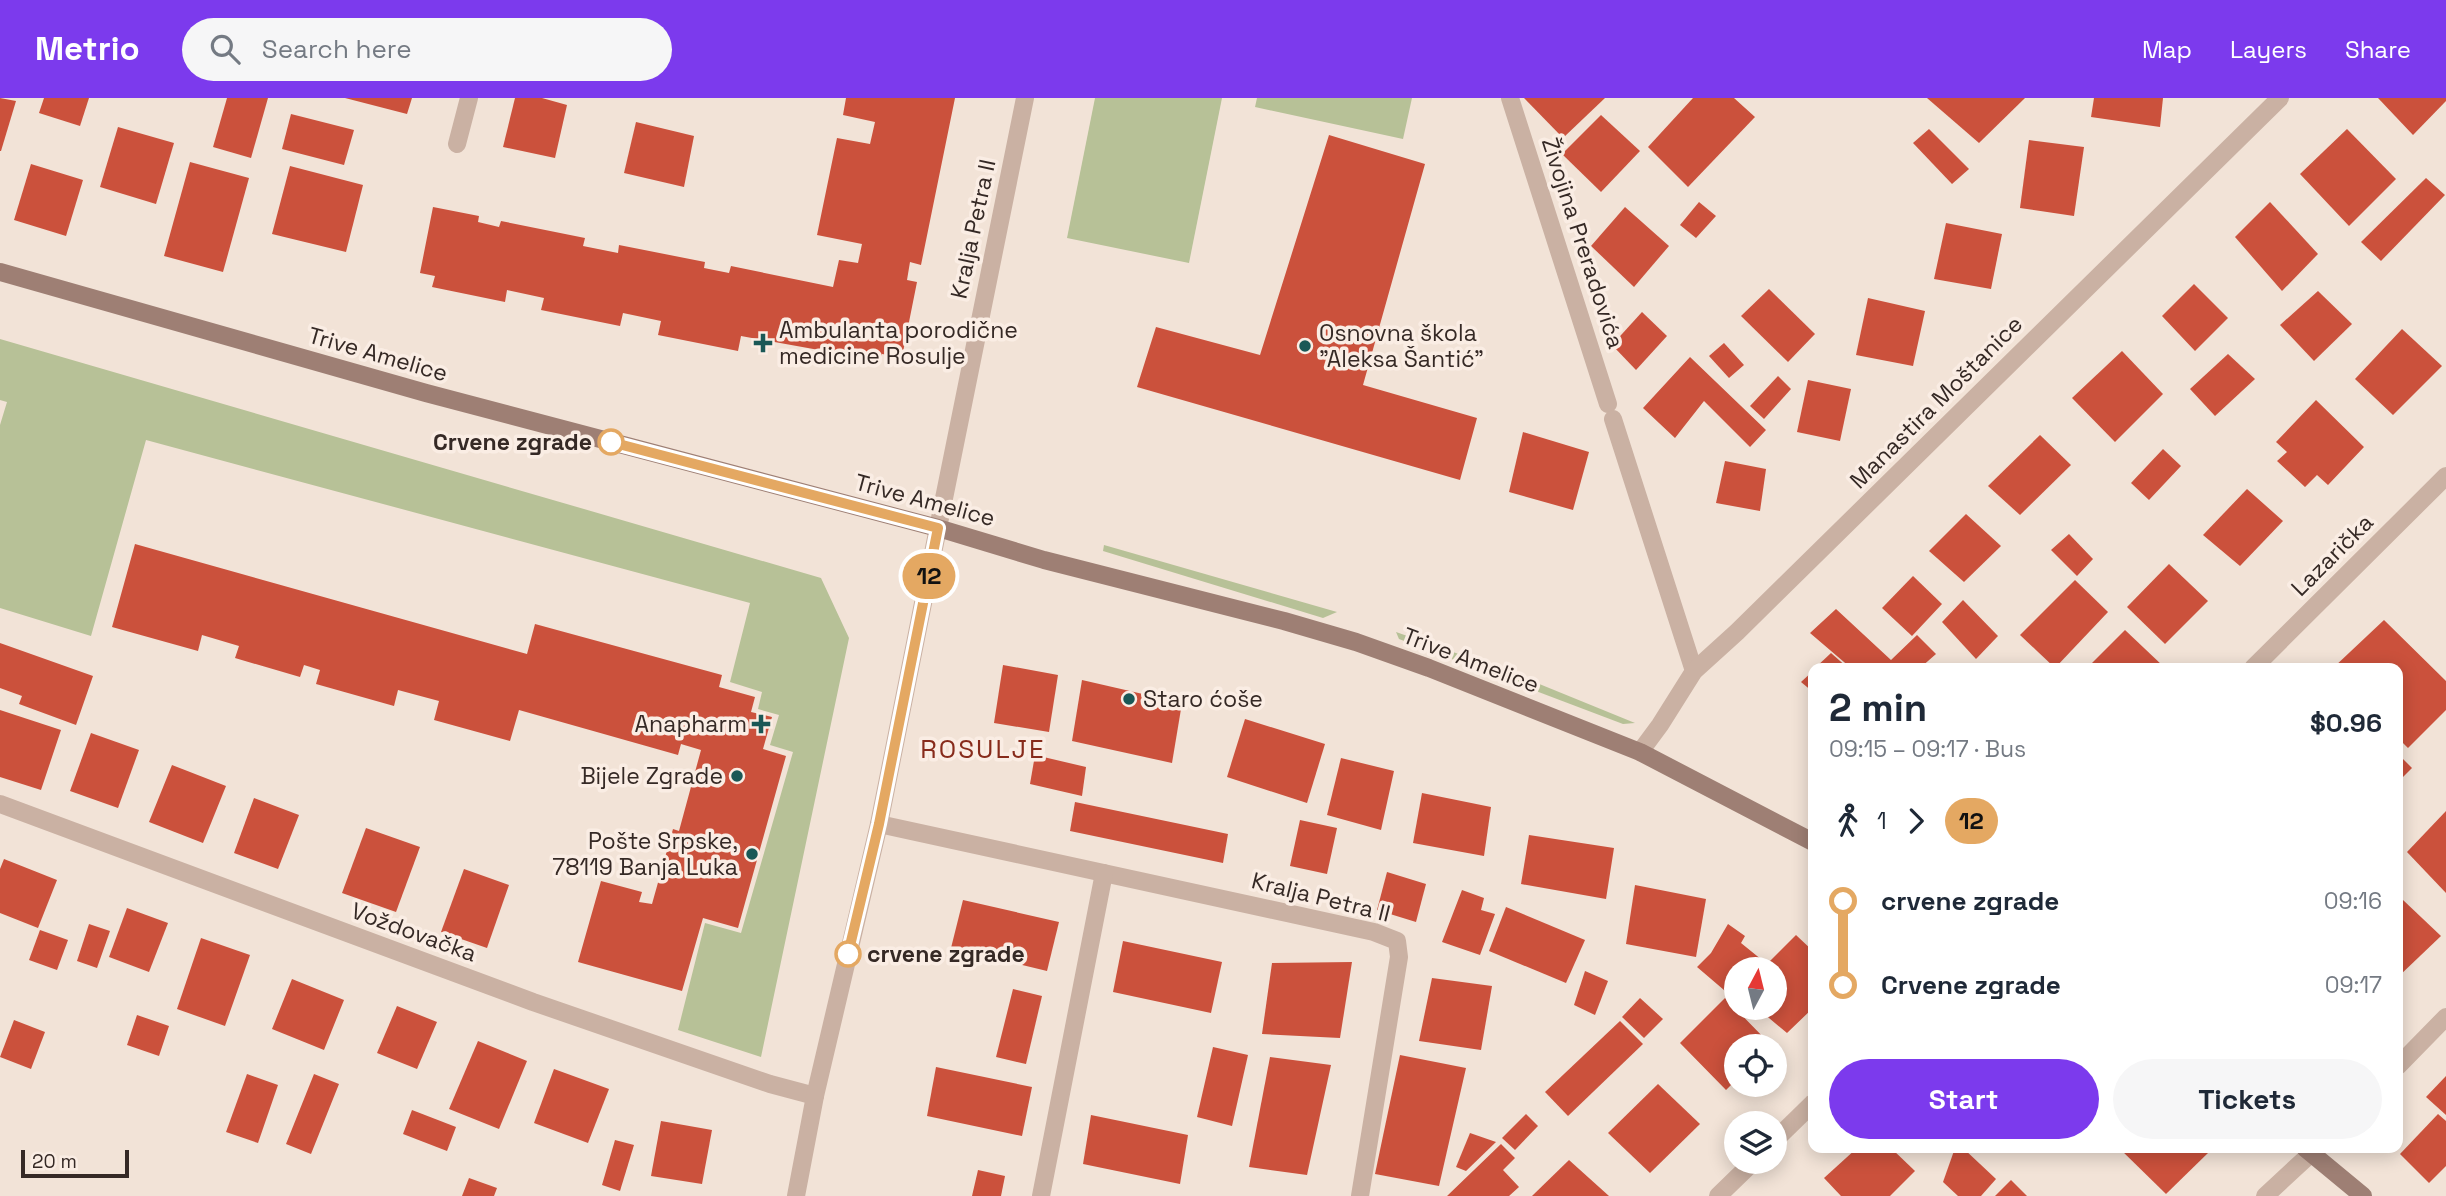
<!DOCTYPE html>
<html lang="en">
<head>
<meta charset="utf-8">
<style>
  body { margin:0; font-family:"Space Grotesk",sans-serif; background:#f6f6f7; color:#1f2937; height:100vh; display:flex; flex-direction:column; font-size:26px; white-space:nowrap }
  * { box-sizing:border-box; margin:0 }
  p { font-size:23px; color:#747a83 }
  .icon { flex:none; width:38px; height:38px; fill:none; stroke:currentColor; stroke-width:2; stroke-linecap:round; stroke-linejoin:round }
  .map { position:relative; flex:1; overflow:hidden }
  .panel { position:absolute; left:1808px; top:565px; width:595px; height:490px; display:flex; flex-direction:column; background:#fff; border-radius:14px; box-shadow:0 4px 18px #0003 }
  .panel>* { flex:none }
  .badge { padding:0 14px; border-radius:23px; font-size:24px; line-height:46px }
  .needle { width:46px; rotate:7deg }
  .controls { position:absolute; left:1724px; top:859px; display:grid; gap:14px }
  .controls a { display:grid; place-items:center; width:63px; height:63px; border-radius:50%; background:#fff; box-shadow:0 4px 18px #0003; font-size:35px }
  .scale { position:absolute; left:21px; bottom:18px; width:108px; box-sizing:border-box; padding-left:7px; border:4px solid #352925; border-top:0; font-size:19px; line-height:24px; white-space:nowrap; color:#352925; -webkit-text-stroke:5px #faede4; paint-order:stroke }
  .map>.badge { position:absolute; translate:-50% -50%; box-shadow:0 0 0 4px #fff }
  .legs { display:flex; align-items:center; gap:10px; height:77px; padding:0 21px; font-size:23px }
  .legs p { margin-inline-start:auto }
  .headline { display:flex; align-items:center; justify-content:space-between; height:119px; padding:0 21px }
  h1 { font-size:38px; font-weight:700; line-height:52px }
  .cta { display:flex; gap:14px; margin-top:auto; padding:14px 21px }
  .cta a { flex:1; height:80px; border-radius:42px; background:#7c3aed; color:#fff; font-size:28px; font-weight:700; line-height:80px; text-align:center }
  .cta a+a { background:#f6f6f7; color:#1f2937 }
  ul { padding:0 21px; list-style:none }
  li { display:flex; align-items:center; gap:24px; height:84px; font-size:26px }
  li i { display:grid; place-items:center; width:10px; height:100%; margin:0 9px; background:currentColor }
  li i::after { content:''; width:18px; height:18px; margin:-9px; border:5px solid; border-radius:50%; background:#fff }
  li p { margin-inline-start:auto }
  li:first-child i { background:linear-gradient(#0000 50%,currentColor 0) }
  li:last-child i { background:linear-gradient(currentColor 50%,#0000 0) }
  header { display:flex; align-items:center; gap:42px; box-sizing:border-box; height:98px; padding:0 35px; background:#7c3aed; color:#fff }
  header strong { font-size:33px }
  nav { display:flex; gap:38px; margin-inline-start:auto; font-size:24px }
  .search { width:490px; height:63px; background:#f6f6f7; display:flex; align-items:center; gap:18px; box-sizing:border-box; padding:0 24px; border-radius:38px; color:#747a83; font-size:26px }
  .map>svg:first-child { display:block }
</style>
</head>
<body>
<header>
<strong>Metrio</strong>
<div class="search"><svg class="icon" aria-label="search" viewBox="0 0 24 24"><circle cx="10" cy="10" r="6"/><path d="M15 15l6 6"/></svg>Search here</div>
<nav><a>Map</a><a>Layers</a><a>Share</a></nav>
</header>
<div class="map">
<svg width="2446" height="1098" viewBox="0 0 2446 1098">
  <rect width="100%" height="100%" fill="#f2e3d7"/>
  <g fill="#b7c197">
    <path d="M 1095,0 L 1222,0 L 1189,165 L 1067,140 Z"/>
    <path d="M 1257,0 L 1412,0 L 1403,41 L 1255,9 Z"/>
    <path d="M 0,241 L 821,480 L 849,540 L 761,959 L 678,932 L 705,825 L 741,835 L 793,654 L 770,647 L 779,617 L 758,611 L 762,594 L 730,584 L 750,505 L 146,342 L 91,538 L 0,510 L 0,327 L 7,304 L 0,302 Z"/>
    <path d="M 1104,447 L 1337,514 L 1323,520 L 1103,453 Z"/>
    <path d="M 1396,534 L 1510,574 L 1635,625 L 1623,626 L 1399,541 Z"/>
  </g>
  <g fill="#cb513c">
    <path d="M 0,0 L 16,3 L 1,53 L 0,53 Z"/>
    <path d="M 44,0 L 89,0 L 80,28 L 39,15 Z"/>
    <path d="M 227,0 L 268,0 L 251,60 L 213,49 Z"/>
    <path d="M 345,0 L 412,0 L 407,16 Z"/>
    <path d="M 515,0 L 542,0 L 567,7 L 555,60 L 503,49 Z"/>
    <path d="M 846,0 L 955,0 L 921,167 L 910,164 L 907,182 L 917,184 L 902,259 L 882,256 L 880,263 L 741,238 L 738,253 L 658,237 L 661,223 L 623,215 L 620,228 L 541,212 L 544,200 L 507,192 L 505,204 L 432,189 L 435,178 L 420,175 L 433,109 L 479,118 L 478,124 L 499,129 L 501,123 L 585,140 L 583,148 L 618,155 L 619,147 L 705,164 L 704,170 L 729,175 L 731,168 L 833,189 L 839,162 L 858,165 L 862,146 L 817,137 L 837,40 L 870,46 L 875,24 L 843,17 Z"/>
    <path d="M 1524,0 L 1605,0 L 1563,40 Z"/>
    <path d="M 1693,0 L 1734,0 L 1755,19 L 1688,89 L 1648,49 Z"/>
    <path d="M 1927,0 L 2025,0 L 1979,45 Z"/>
    <path d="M 2094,0 L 2163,0 L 2160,29 L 2091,19 Z"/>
    <path d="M 2378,0 L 2446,0 L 2446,3 L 2413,37 Z"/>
    <path d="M 291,16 L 354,32 L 344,67 L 282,51 Z"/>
    <path d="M 1601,17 L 1640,53 L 1601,94 L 1562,56 Z"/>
    <path d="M 636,24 L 694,38 L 684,89 L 624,75 Z"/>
    <path d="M 118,29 L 174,45 L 156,106 L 100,89 Z"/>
    <path d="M 1929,31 L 1969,71 L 1952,86 L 1913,45 Z"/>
    <path d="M 2347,31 L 2396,81 L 2349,128 L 2300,76 Z"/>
    <path d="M 1329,37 L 1425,66 L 1363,287 L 1477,320 L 1460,382 L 1137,289 L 1156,229 L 1260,257 Z"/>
    <path d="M 2029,42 L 2084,49 L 2074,118 L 2020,110 Z"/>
    <path d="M 190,64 L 249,80 L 223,174 L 164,158 Z"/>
    <path d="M 31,66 L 83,82 L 66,138 L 14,122 Z"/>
    <path d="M 290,68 L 363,87 L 346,154 L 272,136 Z"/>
    <path d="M 2426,80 L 2445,97 L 2381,163 L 2361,144 Z"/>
    <path d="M 1699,104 L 1716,118 L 1696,140 L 1680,127 Z"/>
    <path d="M 2270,104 L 2318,156 L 2282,193 L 2235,139 Z"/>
    <path d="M 1625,109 L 1669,148 L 1634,189 L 1591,148 Z"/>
    <path d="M 1946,125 L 2002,136 L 1991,191 L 1934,181 Z"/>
    <path d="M 2194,186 L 2228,220 L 2195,253 L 2162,218 Z"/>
    <path d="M 1769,191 L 1815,236 L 1788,264 L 1741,218 Z"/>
    <path d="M 2318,193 L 2352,226 L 2314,263 L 2280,227 Z"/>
    <path d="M 1868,200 L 1925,213 L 1913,268 L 1856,257 Z"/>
    <path d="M 1642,214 L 1667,238 L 1636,272 L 1612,247 Z"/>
    <path d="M 2402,231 L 2442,268 L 2393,317 L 2355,281 Z"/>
    <path d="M 1724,245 L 1744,267 L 1729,280 L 1709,258 Z"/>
    <path d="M 2122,253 L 2163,296 L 2115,344 L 2072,300 Z"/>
    <path d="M 2228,256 L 2255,281 L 2215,318 L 2190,291 Z"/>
    <path d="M 1690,259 L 1766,332 L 1750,349 L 1704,303 L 1675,340 L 1643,310 Z"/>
    <path d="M 1778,278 L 1791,291 L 1764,321 L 1750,308 Z"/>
    <path d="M 1808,282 L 1851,291 L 1840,343 L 1797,334 Z"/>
    <path d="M 2316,302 L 2364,349 L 2328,387 L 2317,377 L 2305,389 L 2277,363 L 2287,354 L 2276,344 Z"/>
    <path d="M 1523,334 L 1589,354 L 1573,412 L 1509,394 Z"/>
    <path d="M 2040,337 L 2071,367 L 2020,417 L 1988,388 Z"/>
    <path d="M 2163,351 L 2181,368 L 2149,402 L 2131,385 Z"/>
    <path d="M 1725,363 L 1766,371 L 1760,413 L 1716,405 Z"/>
    <path d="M 2247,391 L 2283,423 L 2240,468 L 2203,437 Z"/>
    <path d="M 1966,416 L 2001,448 L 1964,484 L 1929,453 Z"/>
    <path d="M 2069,436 L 2093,461 L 2077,478 L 2051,452 Z"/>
    <path d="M 135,446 L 527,556 L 535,526 L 722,577 L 719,589 L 755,599 L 751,614 L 772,619 L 763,651 L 786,658 L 738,830 L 703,820 L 682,893 L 578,864 L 601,783 L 642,794 L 639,804 L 652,806 L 673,731 L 679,733 L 701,652 L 681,646 L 678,657 L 519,612 L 510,643 L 434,622 L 439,603 L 398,592 L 394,608 L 316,586 L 320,572 L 304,567 L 300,579 L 235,560 L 239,548 L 202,537 L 198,553 L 112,529 Z"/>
    <path d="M 2169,466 L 2208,503 L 2165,546 L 2127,509 Z"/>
    <path d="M 1913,478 L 1942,506 L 1912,538 L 1882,510 Z"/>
    <path d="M 2075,482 L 2108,514 L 2055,570 L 2020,537 Z"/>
    <path d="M 1963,502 L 1998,538 L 1976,561 L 1942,524 Z"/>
    <path d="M 1836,511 L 1891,562 L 1917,537 L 1936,556 L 1920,570 L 1851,570 L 1810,535 Z"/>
    <path d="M 2384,522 L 2446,583 L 2446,612 L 2408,650 L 2398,640 L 2398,570 L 2333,570 Z"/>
    <path d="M 2125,532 L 2163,568 L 2160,570 L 2087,570 Z"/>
    <path d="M 0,545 L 93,578 L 76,627 L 19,606 L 22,598 L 0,590 Z"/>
    <path d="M 1831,555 L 1848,570 L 1815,570 Z"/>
    <path d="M 1003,567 L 1058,577 L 1049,634 L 994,625 Z"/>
    <path d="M 1813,573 L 1813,594 L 1801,584 Z"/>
    <path d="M 1082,582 L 1182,605 L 1172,665 L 1072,643 Z"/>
    <path d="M 0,612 L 61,632 L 41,692 L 0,679 Z"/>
    <path d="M 1245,621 L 1325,646 L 1307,705 L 1227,679 Z"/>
    <path d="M 91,635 L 139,652 L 118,710 L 70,693 Z"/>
    <path d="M 2398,656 L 2412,670 L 2398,684 Z"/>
    <path d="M 1035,657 L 1086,669 L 1082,698 L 1030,686 Z"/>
    <path d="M 1341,660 L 1394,673 L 1381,732 L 1327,717 Z"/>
    <path d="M 172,667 L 226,688 L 203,745 L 149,724 Z"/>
    <path d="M 1422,695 L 1491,709 L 1484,758 L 1413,745 Z"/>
    <path d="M 254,700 L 299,717 L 278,771 L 234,755 Z"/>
    <path d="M 1075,704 L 1228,736 L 1223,765 L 1070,733 Z"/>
    <path d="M 2446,713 L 2446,795 L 2407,754 Z"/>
    <path d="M 1300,722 L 1337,730 L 1327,776 L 1290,768 Z"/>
    <path d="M 366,730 L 420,749 L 396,814 L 342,795 Z"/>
    <path d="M 1529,737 L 1614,750 L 1606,801 L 1521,786 Z"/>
    <path d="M 4,761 L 57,782 L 38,830 L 0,815 L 0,771 Z"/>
    <path d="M 464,771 L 509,787 L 487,850 L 441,834 Z"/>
    <path d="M 1387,774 L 1426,786 L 1416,824 L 1377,812 Z"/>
    <path d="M 1635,787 L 1706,801 L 1696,859 L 1626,846 Z"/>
    <path d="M 1462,792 L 1484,800 L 1481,812 L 1495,816 L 1480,857 L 1442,844 Z"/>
    <path d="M 963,802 L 1059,824 L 1047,873 L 951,850 Z"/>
    <path d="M 2403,802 L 2441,838 L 2398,879 L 2398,807 Z"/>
    <path d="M 1506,809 L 1585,842 L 1566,885 L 1489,853 Z"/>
    <path d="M 127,810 L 168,825 L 149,874 L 109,859 Z"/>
    <path d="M 89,826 L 110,833 L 97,870 L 77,863 Z"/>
    <path d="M 1728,826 L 1745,838 L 1741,845 L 1762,862 L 1753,872 L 1736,872 L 1736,892 L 1731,898 L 1697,869 L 1711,855 Z"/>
    <path d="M 40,832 L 68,842 L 57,872 L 29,862 Z"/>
    <path d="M 1796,837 L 1813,853 L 1813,910 L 1787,935 L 1757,910 L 1774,910 L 1774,872 L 1761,872 Z"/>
    <path d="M 201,840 L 250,857 L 225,928 L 177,911 Z"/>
    <path d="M 1123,843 L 1222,864 L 1211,915 L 1113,894 Z"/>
    <path d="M 1352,864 L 1340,940 L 1262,936 L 1272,865 Z"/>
    <path d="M 1585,873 L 1608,883 L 1595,917 L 1574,907 Z"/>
    <path d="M 1432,880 L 1492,888 L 1481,952 L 1419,943 Z"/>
    <path d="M 292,881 L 344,902 L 324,952 L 272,931 Z"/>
    <path d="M 1013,891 L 1042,898 L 1026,966 L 996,959 Z"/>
    <path d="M 1640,900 L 1663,921 L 1644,940 L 1622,919 Z"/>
    <path d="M 1725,900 L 1771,947 L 1736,948 L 1736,982 L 1726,992 L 1680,945 Z"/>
    <path d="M 397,908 L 437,924 L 417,971 L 377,955 Z"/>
    <path d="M 137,917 L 169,928 L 159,958 L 127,947 Z"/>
    <path d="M 14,922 L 45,934 L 31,971 L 0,959 Z"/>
    <path d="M 1620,923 L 1643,946 L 1568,1018 L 1545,994 Z"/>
    <path d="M 478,943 L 527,963 L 499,1031 L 449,1011 Z"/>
    <path d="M 1213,949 L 1248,957 L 1232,1028 L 1197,1019 Z"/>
    <path d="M 1400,957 L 1466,970 L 1439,1088 L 1375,1076 Z"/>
    <path d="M 1270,959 L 1331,967 L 1307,1077 L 1249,1069 Z"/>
    <path d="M 936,969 L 1032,989 L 1022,1038 L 927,1018 Z"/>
    <path d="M 554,971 L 609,991 L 588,1045 L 534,1025 Z"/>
    <path d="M 247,976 L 278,987 L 258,1045 L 226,1034 Z"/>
    <path d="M 314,976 L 339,986 L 311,1056 L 286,1046 Z"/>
    <path d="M 2446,978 L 2446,1017 L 2426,999 Z"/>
    <path d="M 1658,986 L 1700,1026 L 1650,1075 L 1608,1035 Z"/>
    <path d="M 412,1012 L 456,1029 L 447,1053 L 403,1036 Z"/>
    <path d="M 1526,1016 L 1538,1028 L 1515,1052 L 1502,1040 Z"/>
    <path d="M 2438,1016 L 2446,1023 L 2446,1068 L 2429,1085 L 2400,1056 Z"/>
    <path d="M 1091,1017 L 1188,1037 L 1180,1086 L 1083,1066 Z"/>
    <path d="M 661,1023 L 712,1032 L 702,1086 L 651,1078 Z"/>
    <path d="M 1470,1035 L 1496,1044 L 1466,1073 L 1456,1069 Z"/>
    <path d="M 615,1042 L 634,1047 L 620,1093 L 602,1087 Z"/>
    <path d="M 1501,1046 L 1515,1060 L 1503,1072 L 1519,1089 L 1509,1098 L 1447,1098 Z"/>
    <path d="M 1857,1050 L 1891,1050 L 1915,1073 L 1890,1098 L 1841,1098 L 1824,1080 Z"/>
    <path d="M 1955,1050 L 1963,1050 L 1996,1081 L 1981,1098 L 1958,1098 L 1943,1084 Z"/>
    <path d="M 2119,1050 L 2204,1050 L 2209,1054 L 2166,1096 Z"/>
    <path d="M 1569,1062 L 1609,1098 L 1532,1098 Z"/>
    <path d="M 978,1072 L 1005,1078 L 1001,1098 L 972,1098 Z"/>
    <path d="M 469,1080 L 497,1090 L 494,1098 L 462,1098 Z"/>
    <path d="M 2011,1082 L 2027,1098 L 1995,1098 Z"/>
  </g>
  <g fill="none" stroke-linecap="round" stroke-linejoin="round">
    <g stroke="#cab1a3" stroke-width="18">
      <path d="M 1510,0 L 1608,306"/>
      <path d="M 457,46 L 469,0"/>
      <path d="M 1613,321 L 1694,573"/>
      <path d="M 938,430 L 1025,0"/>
      <path d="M 2253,570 L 2446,378"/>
      <path d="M 1640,654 L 1660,627 L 1694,573 L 1737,534 L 2280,0"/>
      <path d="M 0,706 L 533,904 L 770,986 L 815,998"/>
      <path d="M 879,726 L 1374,834 L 1397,843 L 1399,859 L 1360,1098"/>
      <path d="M 2398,968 L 2446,919"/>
      <path d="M 1774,1043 L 1813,1005"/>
      <path d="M 1041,1098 L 1104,775"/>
      <path d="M 1718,1098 L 1753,1064"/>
      <path d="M 2265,1098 L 2317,1050"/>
    </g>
    <path stroke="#cab1a3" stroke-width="18" d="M 796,1098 L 815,998 L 879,726 L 938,430"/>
    <g stroke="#9e7f74" stroke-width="18">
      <path d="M 0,174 L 426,295 L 938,430 L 1044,462 L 1284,523 L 1356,544 L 1429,570 L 1640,654 L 1813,744"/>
      <path d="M 2305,1050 L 2363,1098"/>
    </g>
  </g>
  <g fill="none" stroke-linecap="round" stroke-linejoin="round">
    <defs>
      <path id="line-1" d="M 611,344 L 938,430 L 879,726 L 848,856"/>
    </defs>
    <use href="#line-1" stroke="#fff" stroke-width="16"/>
    <use href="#line-1" stroke="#e4a862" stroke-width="10"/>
  </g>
  <g fill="#1a5856" stroke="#faede4" stroke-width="2.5">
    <path d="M759.5 234.5h7v7h7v7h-7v7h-7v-7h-7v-7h7z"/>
    <circle cx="1305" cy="248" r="7"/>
    <circle cx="1129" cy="601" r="7"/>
    <path d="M757.5 615.5h7v7h7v7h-7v7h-7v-7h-7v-7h7z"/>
    <circle cx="737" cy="678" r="7"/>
    <circle cx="752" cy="756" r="7"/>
  </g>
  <g fill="#fff" stroke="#e4a862" stroke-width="3.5">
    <circle cx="611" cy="344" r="12"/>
    <circle cx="848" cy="856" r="12"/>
  </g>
  <g text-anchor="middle" stroke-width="7" stroke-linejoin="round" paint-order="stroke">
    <g font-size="23" fill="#352925" stroke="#faede4">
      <text transform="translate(973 131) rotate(-78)" y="8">Kralja Petra II</text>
      <text transform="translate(1583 145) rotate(72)" y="8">Živojina Preradovića</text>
      <text transform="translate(378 256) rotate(16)" y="8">Trive Amelice</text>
      <text transform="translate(1936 304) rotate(-45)" y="8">Manastira Moštanice</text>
      <text transform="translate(925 402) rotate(15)" y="8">Trive Amelice</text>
      <text transform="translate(2332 457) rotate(-45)" y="8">Lazarička</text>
      <text transform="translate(1471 562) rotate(21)" y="8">Trive Amelice</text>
      <text transform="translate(1321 799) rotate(14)" y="8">Kralja Petra II</text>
      <text transform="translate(414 834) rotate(20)" y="8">Voždovačka</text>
    </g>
    <g font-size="23" fill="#352925" stroke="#faede4" text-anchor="start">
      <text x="779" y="240">Ambulanta porodične<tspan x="779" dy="26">medicine Rosulje</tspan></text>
      <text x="1319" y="243">Osnovna škola<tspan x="1319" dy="26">"Aleksa Šantić"</tspan></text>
      <text x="1143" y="609">Staro ćoše</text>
      <text x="747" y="634" text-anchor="end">Anapharm</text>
      <text x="723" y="686" text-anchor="end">Bijele Zgrade</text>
      <text x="738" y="751" text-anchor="end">Pošte Srpske,<tspan x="738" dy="26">78119 Banja Luka</tspan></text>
    </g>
    <g font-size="23" font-weight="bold" fill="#352925" stroke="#faede4" text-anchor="end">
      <text x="592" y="352">Crvene zgrade</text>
      <text x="867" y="864" text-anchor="start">crvene zgrade</text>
    </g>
    <g font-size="26" letter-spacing="2" fill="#872b1b" stroke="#faede4">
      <text x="983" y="660">ROSULJE</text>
    </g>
  </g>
</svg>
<div class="controls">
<a><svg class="needle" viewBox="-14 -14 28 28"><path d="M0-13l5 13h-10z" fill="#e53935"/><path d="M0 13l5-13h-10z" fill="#747a83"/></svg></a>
<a><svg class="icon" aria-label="locate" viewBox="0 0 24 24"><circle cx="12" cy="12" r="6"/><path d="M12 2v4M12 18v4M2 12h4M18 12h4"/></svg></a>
<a><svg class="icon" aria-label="layers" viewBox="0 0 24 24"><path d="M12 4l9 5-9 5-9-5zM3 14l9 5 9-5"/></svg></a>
</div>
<div class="scale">20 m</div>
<b class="badge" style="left:929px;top:478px;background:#e4a862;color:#111">12</b>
<section class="panel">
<div class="headline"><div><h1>2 min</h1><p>09:15 – 09:17 · Bus</p></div><b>$0.96</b></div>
<div class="legs"><svg class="icon" aria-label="walk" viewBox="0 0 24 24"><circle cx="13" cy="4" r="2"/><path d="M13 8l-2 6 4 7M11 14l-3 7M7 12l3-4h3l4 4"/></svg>1<svg class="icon" aria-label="forward" viewBox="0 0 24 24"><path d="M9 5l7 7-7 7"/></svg><b class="badge" style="background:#e4a862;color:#111">12</b></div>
<ul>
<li><i style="color:#e4a862"></i><b>crvene zgrade</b><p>09:16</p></li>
<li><i style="color:#e4a862"></i><b>Crvene zgrade</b><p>09:17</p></li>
</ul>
<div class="cta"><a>Start</a><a>Tickets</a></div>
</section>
</div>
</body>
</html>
